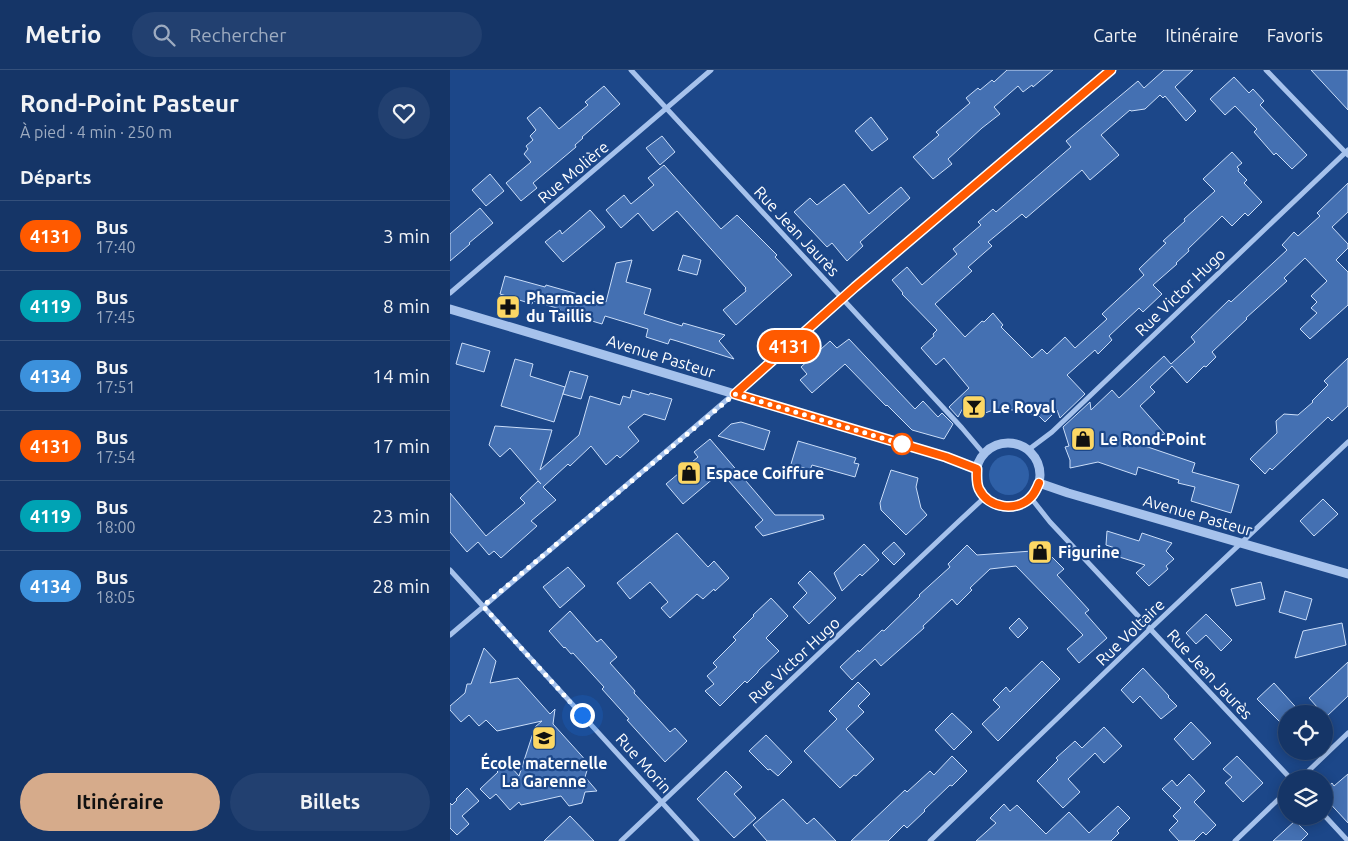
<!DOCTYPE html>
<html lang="fr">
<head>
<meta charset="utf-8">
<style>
  body { margin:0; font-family:Ubuntu,sans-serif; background:#224070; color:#f1f3f6; height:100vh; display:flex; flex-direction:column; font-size:19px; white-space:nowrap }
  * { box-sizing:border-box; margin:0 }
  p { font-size:16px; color:#9dabc0 }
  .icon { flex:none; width:28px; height:28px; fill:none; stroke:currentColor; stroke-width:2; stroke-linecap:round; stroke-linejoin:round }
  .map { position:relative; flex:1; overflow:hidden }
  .details { display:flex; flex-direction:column; background:#153567; width:450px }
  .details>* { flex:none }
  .badge { padding:0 10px; border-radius:16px; font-size:18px; line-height:32px }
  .fabs { position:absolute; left:828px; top:635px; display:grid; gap:10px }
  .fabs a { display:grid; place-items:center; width:55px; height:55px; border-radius:50%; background:#153567; box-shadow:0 2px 12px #0003,0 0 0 1px #34507b; font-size:25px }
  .you { position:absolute; width:25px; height:25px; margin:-12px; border:4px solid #fff; border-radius:50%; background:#1a73e8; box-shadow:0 0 0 8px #1a73e833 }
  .map>.badge { position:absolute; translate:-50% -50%; box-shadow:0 0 0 2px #fff }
  h2 { padding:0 20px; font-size:19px; line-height:45px }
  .round { display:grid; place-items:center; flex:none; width:52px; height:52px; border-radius:26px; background:#224070 }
  .head { display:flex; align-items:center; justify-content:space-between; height:85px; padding:0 20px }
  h1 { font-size:24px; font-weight:700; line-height:38px }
  .button { display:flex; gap:10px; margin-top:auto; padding:10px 20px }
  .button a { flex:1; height:58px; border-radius:30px; background:#d6ab8b; color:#111; font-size:20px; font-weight:700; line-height:58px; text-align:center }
  .button a+a { background:#224070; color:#f1f3f6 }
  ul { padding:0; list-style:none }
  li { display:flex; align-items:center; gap:15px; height:70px; padding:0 20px; border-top:1px solid #34507b }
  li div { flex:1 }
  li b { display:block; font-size:19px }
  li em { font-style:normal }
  li .badge { min-width:55px; font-weight:700; text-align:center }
  header { display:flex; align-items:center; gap:30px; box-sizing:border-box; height:70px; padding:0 25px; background:#153567; border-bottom:1px solid #34507b }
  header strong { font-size:24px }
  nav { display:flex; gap:28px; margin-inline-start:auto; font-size:18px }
  .search { width:350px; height:45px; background:#224070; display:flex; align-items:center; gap:12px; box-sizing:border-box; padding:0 18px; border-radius:28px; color:#9dabc0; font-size:19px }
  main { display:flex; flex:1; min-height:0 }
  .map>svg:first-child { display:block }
</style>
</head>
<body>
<header>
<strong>Metrio</strong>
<div class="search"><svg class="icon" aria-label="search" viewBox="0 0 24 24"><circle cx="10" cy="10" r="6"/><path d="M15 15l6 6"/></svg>Rechercher</div>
<nav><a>Carte</a><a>Itinéraire</a><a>Favoris</a></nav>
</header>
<main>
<section class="details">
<div class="head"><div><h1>Rond-Point Pasteur</h1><p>À pied · 4 min · 250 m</p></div><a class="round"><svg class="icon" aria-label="heart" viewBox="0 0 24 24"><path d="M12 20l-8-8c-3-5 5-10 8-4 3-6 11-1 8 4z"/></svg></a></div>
<h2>Départs</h2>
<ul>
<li><span class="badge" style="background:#ff5a00;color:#fff">4131</span><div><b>Bus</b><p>17:40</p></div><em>3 min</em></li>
<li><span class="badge" style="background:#00a3b4;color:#fff">4119</span><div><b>Bus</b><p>17:45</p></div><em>8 min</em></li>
<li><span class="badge" style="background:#3c91dc;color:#fff">4134</span><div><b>Bus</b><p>17:51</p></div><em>14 min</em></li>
<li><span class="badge" style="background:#ff5a00;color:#fff">4131</span><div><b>Bus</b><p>17:54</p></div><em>17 min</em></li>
<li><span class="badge" style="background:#00a3b4;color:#fff">4119</span><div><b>Bus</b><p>18:00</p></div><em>23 min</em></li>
<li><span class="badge" style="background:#3c91dc;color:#fff">4134</span><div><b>Bus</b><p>18:05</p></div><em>28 min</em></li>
</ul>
<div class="button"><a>Itinéraire</a><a>Billets</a></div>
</section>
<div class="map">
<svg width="898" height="771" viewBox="0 0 898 771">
  <rect width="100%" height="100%" fill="#1c4789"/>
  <circle fill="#2f60a7" cx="559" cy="405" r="20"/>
  <g fill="#4470b2" stroke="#cbdef9">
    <path d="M 557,0 L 603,0 L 583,17 L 582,15 L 573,22 L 568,16 L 544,37 L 550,44 L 532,58 L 498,89 L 502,94 L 483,109 L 463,87 L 489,65 L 486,62 L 520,33 L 516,28 L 528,18 L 530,20 L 542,10 L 544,12 Z"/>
    <path d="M 714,0 L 743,0 L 725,17 L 746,41 L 736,51 L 715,26 L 713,28 L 710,25 L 695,39 L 681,41 L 680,40 L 651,65 L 669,85 L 640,110 L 632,100 L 576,148 L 572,144 L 538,172 L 542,176 L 518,197 L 522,201 L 485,234 L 515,267 L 532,251 L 534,252 L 543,243 L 553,255 L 551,257 L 582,288 L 592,279 L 597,284 L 615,267 L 625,278 L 657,249 L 652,244 L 694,205 L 689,199 L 716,173 L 713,171 L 735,151 L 734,149 L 765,121 L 753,109 L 782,82 L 792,93 L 787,97 L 789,99 L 788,101 L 797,110 L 794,113 L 812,132 L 798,146 L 795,143 L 782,156 L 772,146 L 738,179 L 739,181 L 726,193 L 727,194 L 703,215 L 712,224 L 693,242 L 689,238 L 659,266 L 662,270 L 648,284 L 645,280 L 617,305 L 635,324 L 610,348 L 607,340 L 595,352 L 589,346 L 573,342 L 572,341 L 554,339 L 543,340 L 522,348 L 513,338 L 508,347 L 499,337 L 519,318 L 494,288 L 486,295 L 471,278 L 484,266 L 483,264 L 487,260 L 452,224 L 453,223 L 442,210 L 457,197 L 472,215 L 507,184 L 503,179 L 531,155 L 528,152 L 543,139 L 546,142 L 621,77 L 616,71 L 688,11 L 694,18 Z"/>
    <path d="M 861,0 L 898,0 L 898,40 Z"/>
    <path d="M 784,7 L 799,23 L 803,19 L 814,31 L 810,35 L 857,85 L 842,99 L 826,83 L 824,85 L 804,62 L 807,59 L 785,36 L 775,45 L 760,29 Z"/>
    <path d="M 154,16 L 170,34 L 132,67 L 133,68 L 125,75 L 126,77 L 83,113 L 87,118 L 71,131 L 56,113 L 81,92 L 74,84 L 78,79 L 76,76 L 83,70 L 80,66 L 86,60 L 77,48 L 90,37 L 109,59 L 138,35 L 135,32 Z"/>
    <path d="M 421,47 L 438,69 L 422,81 L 405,61 Z"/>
    <path d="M 212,66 L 225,82 L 210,95 L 196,78 Z"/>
    <path d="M 214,95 L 271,159 L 287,145 L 327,185 L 325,187 L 342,205 L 286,255 L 273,240 L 296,221 L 295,219 L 296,218 L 227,141 L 203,161 L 188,143 L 171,158 L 156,140 L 174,125 L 181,134 L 204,115 L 198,108 Z"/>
    <path d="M 40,104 L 54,121 L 36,136 L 22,120 Z"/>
    <path d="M 898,113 L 898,142 L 882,157 L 898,174 L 898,178 L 886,190 L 898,202 L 898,235 L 860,269 L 850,259 L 867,243 L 861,238 L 867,232 L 861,226 L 877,211 L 855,188 L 834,208 L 837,211 L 796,248 L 797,249 L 762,282 L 766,287 L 756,297 L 754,296 L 737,313 L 722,296 L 700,317 L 705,322 L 690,336 L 715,364 L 683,372 L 745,393 L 742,402 L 789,415 L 781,443 L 741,431 L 745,417 L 728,413 L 729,410 L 688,397 L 686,405 L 648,392 L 620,398 L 620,390 L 615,377 L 619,376 L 613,357 L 640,332 L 641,340 L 662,320 L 669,328 L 714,286 L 721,294 L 745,272 L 741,267 L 779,230 L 781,232 L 837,180 L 832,175 L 844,162 L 848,166 L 870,146 L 867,143 Z"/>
    <path d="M 394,114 L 419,144 L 451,117 L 460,128 L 410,172 L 413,176 L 397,191 L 382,173 L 377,177 L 344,142 L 360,128 L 367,135 Z"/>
    <path d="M 30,138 L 43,153 L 19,173 L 20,174 L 0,191 L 0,164 Z"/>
    <path d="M 140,140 L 155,157 L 113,192 L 95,172 L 110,160 L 112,164 Z"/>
    <path d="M 233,185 L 251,190 L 247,205 L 228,200 Z"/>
    <path d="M 182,190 L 176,212 L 201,219 L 194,244 L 232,256 L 233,253 L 275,265 L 269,271 L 284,289 L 227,271 L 220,269 L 218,274 L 196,267 L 198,259 L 155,246 L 152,254 L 109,241 L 110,239 L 83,231 L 82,234 L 50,224 L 55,206 L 95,217 L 96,215 L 156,232 L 166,193 Z"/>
    <path d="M 399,269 L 465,339 L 473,331 L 488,347 L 492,343 L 503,354 L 494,369 L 462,360 L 437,335 L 436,336 L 395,294 L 362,323 L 350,310 L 357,304 L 351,297 L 380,271 L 387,278 Z"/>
    <path d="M 12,273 L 40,281 L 34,302 L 6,294 Z"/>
    <path d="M 898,288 L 898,336 L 882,351 L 878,347 L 822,400 L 820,398 L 815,404 L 800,389 L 827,363 L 826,351 L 834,344 L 848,345 L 863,332 L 862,331 L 878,315 L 874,311 Z"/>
    <path d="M 65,289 L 83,294 L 80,306 L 115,317 L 104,352 L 51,336 Z"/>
    <path d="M 120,301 L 138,306 L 131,329 L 113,324 Z"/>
    <path d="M 182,320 L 199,325 L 200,323 L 222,329 L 215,350 L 194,344 L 178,357 L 189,371 L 170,388 L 167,385 L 156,395 L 141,376 L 120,396 L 118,394 L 93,417 L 106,430 L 81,451 L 87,456 L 51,488 L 44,481 L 39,485 L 28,472 L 17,482 L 0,462 L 0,423 L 36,466 L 75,433 L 70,428 L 88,411 L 91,414 L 60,378 L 50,387 L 39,375 L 45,356 L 102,360 L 90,400 L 129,365 L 140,326 L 170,335 L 173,326 L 180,328 Z"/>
    <path d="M 291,352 L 320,361 L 314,380 L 268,366 L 281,354 Z"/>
    <path d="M 260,369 L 325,445 L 373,445 L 374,449 L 313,466 L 305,457 L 313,450 L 271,402 L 233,434 L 216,414 L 248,387 L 244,382 Z"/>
    <path d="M 348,371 L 406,388 L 404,393 L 409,394 L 405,407 L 362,395 L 360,400 L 341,394 Z"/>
    <path d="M 441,400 L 468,408 L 466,417 L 471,438 L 477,445 L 456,465 L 431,440 L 430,433 Z"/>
    <path d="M 873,429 L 888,444 L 864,466 L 850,451 Z"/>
    <path d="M 657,461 L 689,471 L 692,463 L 722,473 L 716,481 L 724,489 L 716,496 L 718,499 L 699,516 L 686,503 L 695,495 L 663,485 L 665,478 L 656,475 Z"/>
    <path d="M 227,463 L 258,497 L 264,491 L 279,508 L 265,521 L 264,519 L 253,529 L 247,524 L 220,548 L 211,538 L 218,532 L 200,512 L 180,529 L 167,513 Z"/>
    <path d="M 444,472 L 455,484 L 444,495 L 432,483 Z"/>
    <path d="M 414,474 L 429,490 L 412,506 L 410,504 L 392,521 L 384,503 Z"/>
    <path d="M 589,474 L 614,499 L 607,505 L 639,540 L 635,543 L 657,568 L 629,593 L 617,579 L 633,565 L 566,496 L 540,499 L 520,518 L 522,520 L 507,535 L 502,529 L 473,556 L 474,558 L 431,596 L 425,589 L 402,610 L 390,597 L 408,580 L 409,582 L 432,560 L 434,561 L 470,526 L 469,525 L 500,497 L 498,494 L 517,475 L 527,485 L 582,481 Z"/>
    <path d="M 118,497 L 135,516 L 110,538 L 93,517 Z"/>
    <path d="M 360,501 L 386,528 L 359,554 L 343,537 L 357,523 L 348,513 Z"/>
    <path d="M 811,512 L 815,529 L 786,536 L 781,519 Z"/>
    <path d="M 835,521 L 862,529 L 856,550 L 829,542 Z"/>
    <path d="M 321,528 L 338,546 L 316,568 L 329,581 L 308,601 L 308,602 L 297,613 L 295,611 L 270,636 L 255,621 L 264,614 L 257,606 L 267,597 L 263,593 L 286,570 L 283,567 L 304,546 L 303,545 Z"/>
    <path d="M 120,541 L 147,572 L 151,569 L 167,587 L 160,593 L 185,621 L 184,623 L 220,662 L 225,658 L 237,671 L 215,692 L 177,650 L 179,649 L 152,619 L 154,617 L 123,583 L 121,584 L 115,577 L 114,578 L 99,561 Z"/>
    <path d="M 756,544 L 782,570 L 771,581 L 756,565 L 746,574 L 736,563 Z"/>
    <path d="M 569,548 L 578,558 L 568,568 L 559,558 Z"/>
    <path d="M 892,553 L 896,575 L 845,588 L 853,561 Z"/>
    <path d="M 34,578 L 46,591 L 40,613 L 68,608 L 100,644 L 105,639 L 103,654 L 139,694 L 135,707 L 147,721 L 135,722 L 132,733 L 119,736 L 111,726 L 71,735 L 69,732 L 60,740 L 46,724 L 40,729 L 30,719 L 48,702 L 43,697 L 53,688 L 69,706 L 85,657 L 92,651 L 47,661 L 36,650 L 29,656 L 19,645 L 11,652 L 0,640 L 0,636 L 15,623 L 17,614 L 21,614 Z"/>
    <path d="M 592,591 L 610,609 L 548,671 L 532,654 L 550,637 L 543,630 L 556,617 L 560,622 Z"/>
    <path d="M 898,592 L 898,626 L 876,647 L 859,628 Z"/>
    <path d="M 693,598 L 719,626 L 718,627 L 727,636 L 711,649 L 690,626 L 683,633 L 671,620 Z"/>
    <path d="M 408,612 L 420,624 L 408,636 L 414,642 L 396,659 L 424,689 L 406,706 L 404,705 L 390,718 L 354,681 L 387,649 L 379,641 Z"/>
    <path d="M 824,613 L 852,644 L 836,644 L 836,658 L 807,629 Z"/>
    <path d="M 502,643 L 522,662 L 504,680 L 485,660 Z"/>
    <path d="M 741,652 L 761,673 L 743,690 L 724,669 Z"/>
    <path d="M 654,657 L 672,676 L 654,693 L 645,683 L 618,709 L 630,722 L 613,738 L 587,711 L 608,690 L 606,688 L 625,671 L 632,678 Z"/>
    <path d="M 316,665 L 342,692 L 328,706 L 320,699 L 318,700 L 299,681 Z"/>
    <path d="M 502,686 L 517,701 L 502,716 L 500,715 L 474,740 L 475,741 L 457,758 L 454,755 L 438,771 L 401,771 L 455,720 L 457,722 L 480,701 L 484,705 Z"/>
    <path d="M 787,686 L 813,713 L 793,732 L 775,713 L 782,707 L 773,699 Z"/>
    <path d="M 276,701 L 292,717 L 284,724 L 306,748 L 284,768 L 247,729 Z"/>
    <path d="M 739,704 L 755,721 L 744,732 L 766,755 L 756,765 L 753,762 L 744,771 L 729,771 L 719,760 L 728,751 L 723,746 L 731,738 L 712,719 L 722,710 L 727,716 Z"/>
    <path d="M 898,704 L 898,753 L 874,727 L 874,720 L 882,713 L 884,716 Z"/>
    <path d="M 17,718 L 29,731 L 12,746 L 19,754 L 7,765 L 0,758 L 0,733 L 2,735 L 7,730 L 6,729 Z"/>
    <path d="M 333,729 L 357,754 L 364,748 L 386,771 L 317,771 L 303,755 Z"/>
    <path d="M 554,734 L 560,741 L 567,735 L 596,764 L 619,742 L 639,763 L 668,736 L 680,748 L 667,761 L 669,763 L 661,771 L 526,771 L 546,753 L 540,748 Z"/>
    <path d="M 120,746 L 144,771 L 94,771 Z"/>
    <path d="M 845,751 L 858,764 L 851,771 L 823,771 Z"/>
  </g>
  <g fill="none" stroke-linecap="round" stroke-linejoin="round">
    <g stroke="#a6c2ec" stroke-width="5">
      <path d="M 181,0 L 512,358 L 534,384"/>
      <path d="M 816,0 L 898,85"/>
      <path d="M 0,223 L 261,0"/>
      <path d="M 578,380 L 602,362 L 898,80"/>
      <path d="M 581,428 L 600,452 L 841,709"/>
      <path d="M 0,500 L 247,771"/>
      <path d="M 0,565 L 306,305 L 405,217 L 661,0"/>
      <path d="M 850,709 L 898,663"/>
      <path d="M 874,745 L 898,771"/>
      <path d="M 171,771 L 507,453 L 535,427"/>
      <path d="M 480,771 L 700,559 L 898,372"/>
      <path d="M 785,771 L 836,722"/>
    </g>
    <g stroke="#a6c2ec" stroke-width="9">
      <path d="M 0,239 L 496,387 L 527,399"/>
      <circle cx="558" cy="405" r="32"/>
      <path d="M 589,413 L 618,423 L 898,504"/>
    </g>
  </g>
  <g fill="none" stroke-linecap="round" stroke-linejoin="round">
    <defs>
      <path id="line" d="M 589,413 C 587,418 585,423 581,427 C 567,442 539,439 529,419 C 526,413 527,406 527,399 L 496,387 L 285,324 L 405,217 L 661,0"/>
    </defs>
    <use href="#line" stroke="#fff" stroke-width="11"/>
    <use href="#line" stroke="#ff5a00" stroke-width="8"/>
    <path stroke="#fff" stroke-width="5" stroke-dasharray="0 9" d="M 132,645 L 33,536 L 285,324 L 452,374"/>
  </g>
  <defs>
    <symbol id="pharmacy-square" viewBox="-11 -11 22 22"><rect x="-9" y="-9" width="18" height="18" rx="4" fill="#fcd764" stroke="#1c4789"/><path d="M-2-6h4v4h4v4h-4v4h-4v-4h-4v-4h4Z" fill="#111"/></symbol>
    <symbol id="bar-square" viewBox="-11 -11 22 22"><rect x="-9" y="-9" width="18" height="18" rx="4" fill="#fcd764" stroke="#1c4789"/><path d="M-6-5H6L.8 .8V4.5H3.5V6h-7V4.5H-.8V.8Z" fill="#111"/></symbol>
    <symbol id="shop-square" viewBox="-11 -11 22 22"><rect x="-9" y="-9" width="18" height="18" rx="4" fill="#fcd764" stroke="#1c4789"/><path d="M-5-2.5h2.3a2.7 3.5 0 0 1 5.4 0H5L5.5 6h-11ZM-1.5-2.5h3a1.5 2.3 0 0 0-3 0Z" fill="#111"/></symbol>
    <symbol id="school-square" viewBox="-11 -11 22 22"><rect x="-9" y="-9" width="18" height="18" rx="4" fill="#fcd764" stroke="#1c4789"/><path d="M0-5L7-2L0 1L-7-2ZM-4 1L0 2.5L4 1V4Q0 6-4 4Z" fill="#111"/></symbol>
  </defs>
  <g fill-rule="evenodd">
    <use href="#pharmacy-square" x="44" y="223" width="28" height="28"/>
    <use href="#bar-square" x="510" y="323" width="28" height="28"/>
    <use href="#shop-square" x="619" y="355" width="28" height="28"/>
    <use href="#shop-square" x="225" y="389" width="28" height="28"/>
    <use href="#shop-square" x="576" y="468" width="28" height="28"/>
    <use href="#school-square" x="80" y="654" width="28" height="28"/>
  </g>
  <circle fill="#fff" stroke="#ff5a00" stroke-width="2.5" cx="452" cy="374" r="10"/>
  <g text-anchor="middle" stroke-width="4.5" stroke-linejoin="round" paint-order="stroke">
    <g font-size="16" fill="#fff" stroke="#1c4789">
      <text transform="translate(123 102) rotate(-40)" y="6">Rue Molière</text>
      <text transform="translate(347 161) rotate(47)" y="6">Rue Jean Jaurès</text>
      <text transform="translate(730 222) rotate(-44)" y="6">Rue Victor Hugo</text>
      <text transform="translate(211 286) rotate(17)" y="6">Avenue Pasteur</text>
      <text transform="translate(748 445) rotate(16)" y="6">Avenue Pasteur</text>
      <text transform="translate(680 562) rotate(-44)" y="6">Rue Voltaire</text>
      <text transform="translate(344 590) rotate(-43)" y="6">Rue Victor Hugo</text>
      <text transform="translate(760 604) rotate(47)" y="6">Rue Jean Jaurès</text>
      <text transform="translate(194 693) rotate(48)" y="6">Rue Morin</text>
    </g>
    <g font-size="16" font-weight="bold" fill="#fff" stroke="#1c4789" text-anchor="start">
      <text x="76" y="234">Pharmacie<tspan x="76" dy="18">du Taillis</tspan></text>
      <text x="542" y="343">Le Royal</text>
      <text x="650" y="375">Le Rond-Point</text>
      <text x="256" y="409">Espace Coiffure</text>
      <text x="608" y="488">Figurine</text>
      <text x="94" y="699" text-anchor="middle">École maternelle<tspan x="94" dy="18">La Garenne</tspan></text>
    </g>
  </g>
</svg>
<div class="fabs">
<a><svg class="icon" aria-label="locate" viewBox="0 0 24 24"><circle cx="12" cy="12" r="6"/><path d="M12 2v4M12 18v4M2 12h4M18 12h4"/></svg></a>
<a><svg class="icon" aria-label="layers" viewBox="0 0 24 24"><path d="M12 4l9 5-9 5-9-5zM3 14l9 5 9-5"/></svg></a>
</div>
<div class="you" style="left:132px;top:645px"></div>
<b class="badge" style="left:339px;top:276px;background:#ff5a00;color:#fff">4131</b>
</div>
</main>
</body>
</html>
